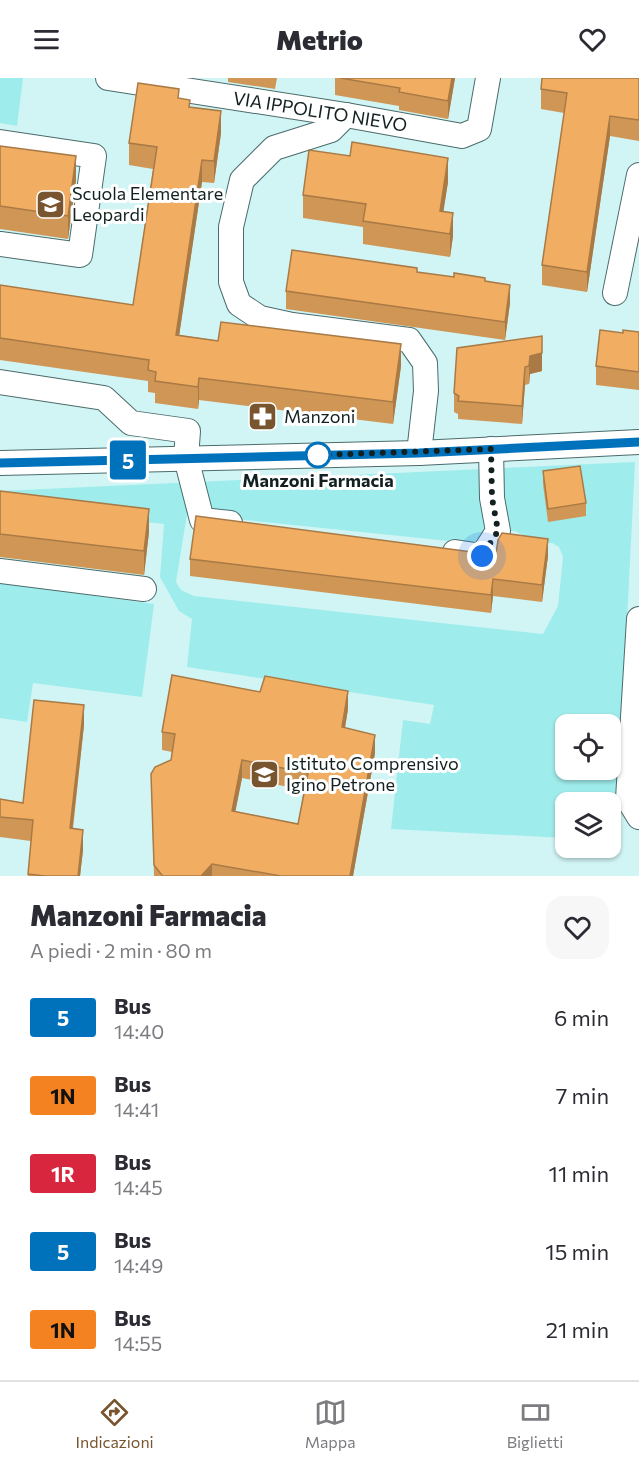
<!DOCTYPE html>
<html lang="it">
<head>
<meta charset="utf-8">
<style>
  body { margin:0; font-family:Commissioner,sans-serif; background:#f7f7f7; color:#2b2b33; height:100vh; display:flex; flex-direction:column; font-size:22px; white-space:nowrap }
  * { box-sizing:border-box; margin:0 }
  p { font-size:20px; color:#7c7c81 }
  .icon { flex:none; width:33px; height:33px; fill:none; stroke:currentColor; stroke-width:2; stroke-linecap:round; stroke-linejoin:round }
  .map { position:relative; height:798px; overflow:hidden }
  .drawer { display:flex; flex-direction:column; background:#fff; flex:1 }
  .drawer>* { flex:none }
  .badge { padding:0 12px; border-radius:4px; font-size:21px; line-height:39px }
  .tools { position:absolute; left:555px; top:636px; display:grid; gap:12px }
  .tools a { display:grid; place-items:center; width:66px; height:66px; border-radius:12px; background:#fff; box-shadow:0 2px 4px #0004; font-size:30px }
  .you { position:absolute; width:30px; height:30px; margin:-15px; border:4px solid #fff; border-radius:50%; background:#1a73e8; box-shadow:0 0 0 9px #1a73e833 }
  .map>.badge { position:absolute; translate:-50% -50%; box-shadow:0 0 0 3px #fff }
  .round { display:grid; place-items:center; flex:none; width:63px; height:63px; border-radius:18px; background:#f7f7f7 }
  .headline { display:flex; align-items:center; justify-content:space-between; height:102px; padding:0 30px }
  h1 { font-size:28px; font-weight:800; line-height:45px }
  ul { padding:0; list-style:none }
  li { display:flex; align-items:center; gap:18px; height:78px; padding:0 30px }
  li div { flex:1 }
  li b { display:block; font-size:22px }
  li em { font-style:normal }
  li .badge { min-width:66px; font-weight:700; text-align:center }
  header { display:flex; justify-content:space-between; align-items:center; height:78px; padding:0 30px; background:#fff; font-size:27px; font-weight:800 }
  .menu { display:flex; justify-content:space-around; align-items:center; height:84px; border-top:2px solid #e1e1e2; background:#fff; font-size:16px; color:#7c7c81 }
  .menu a { display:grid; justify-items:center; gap:3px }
  .menu .on { color:#78552e }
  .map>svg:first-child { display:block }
</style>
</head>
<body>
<header><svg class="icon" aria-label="menu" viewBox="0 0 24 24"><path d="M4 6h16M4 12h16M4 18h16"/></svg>Metrio<svg class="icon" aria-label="heart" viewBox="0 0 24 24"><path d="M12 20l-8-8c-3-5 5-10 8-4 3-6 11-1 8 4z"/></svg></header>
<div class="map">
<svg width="639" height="798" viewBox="0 0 639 798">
  <rect width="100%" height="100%" fill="#d1f5f5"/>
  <g fill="#9fecec" fill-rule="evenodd">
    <path d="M 0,0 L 23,0 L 17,48 L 0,45 Z"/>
    <path d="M 635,384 L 618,722 L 611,740 L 610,724 L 566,724 L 565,760 L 391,751 L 403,642 L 430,646 L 434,627 L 187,589 L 192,541 L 179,533 L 160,499 L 164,446 L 0,429 L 0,413 ZM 187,436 L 478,466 L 491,453 L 515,453 L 537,464 L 552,465 L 559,469 L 563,479 L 558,528 L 543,556 L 194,518 L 181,512 L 176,504 ZM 566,646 L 610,646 L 610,692 L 566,692 Z"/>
    <path d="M 0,505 L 154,526 L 142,619 L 33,605 L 27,644 L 0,640 Z"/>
  </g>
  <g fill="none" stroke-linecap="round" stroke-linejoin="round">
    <defs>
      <g id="minor">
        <path d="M 108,0 L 346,37 L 462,58 L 479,51 L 488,0"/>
        <path d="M 346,37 L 331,52 L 274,70 L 242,102 L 231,149 L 231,204 L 239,226 L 260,240 L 292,247 L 409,262 L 425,285 L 426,313 L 419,375"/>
        <path d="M 0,64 L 94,78 L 80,177 L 0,166"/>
        <path d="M 615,215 L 639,97"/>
        <path d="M 0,304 L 104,320 L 131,345 L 188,353 L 186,380 L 202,442 L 230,445"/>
        <path d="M 0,385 L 419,375 L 639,364"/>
        <path d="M 455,474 L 482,478 L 498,453 L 492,420 L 491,371"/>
        <path d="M 0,493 L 144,511"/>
        <path d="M 639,541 L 628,721 L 639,739"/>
      </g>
    </defs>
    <use href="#minor" stroke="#4b6b6b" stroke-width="26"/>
    <use href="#minor" stroke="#fff" stroke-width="24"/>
  </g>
  <g fill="#cf9655" fill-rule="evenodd">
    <path d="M 228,0 L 277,0 L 275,11 L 228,4 Z"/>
    <path d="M 335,0 L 455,0 L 448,41 L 399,32 L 399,28 L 335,17 Z"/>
    <path d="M 639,0 L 639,63 L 610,58 L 587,214 L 542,207 L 542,187 L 564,35 L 541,31 L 541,11 Z"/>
    <path d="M 179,21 L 221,55 L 214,105 L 202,104 L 179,257 L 401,288 L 393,346 L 199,322 L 198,331 L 155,325 L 155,315 L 148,314 L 148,303 L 0,282 L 0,207 L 133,227 L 153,91 L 129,87 L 129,65 Z"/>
    <path d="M 0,68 L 76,102 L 68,161 L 0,151 Z"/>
    <path d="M 448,104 L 443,133 L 453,158 L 450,179 L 363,166 L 363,149 L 303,140 L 303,117 Z"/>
    <path d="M 417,194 L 485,203 L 510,225 L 505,262 L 286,231 L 286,213 Z"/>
    <path d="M 639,254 L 639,312 L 596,307 L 596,288 L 623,255 Z"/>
    <path d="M 542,258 L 542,293 L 530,296 L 529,306 L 525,307 L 522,346 L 458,341 L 458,336 L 454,334 L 454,315 Z"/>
    <path d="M 543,393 L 586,425 L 586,438 L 548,444 L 543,406 Z"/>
    <path d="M 0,413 L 149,454 L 144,497 L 0,479 Z"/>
    <path d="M 480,475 L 548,478 L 542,524 L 493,518 L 491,535 L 190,498 L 190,481 Z"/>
    <path d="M 348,631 L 345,650 L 375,675 L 353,798 L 154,798 L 151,696 L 171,682 L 172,674 L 162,672 L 162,654 ZM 242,700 L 304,712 L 298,746 L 235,733 Z"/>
    <path d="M 84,647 L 73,751 L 83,772 L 80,798 L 28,798 L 31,763 L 0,759 L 0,721 L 23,725 Z"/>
  </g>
  <g fill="#a97a45">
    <path d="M 452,0 L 455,0 L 448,41 L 448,23 Z"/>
    <path d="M 221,33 L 221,55 L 214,105 L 214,83 Z"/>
    <path d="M 610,38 L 610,58 L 587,214 L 587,194 Z"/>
    <path d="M 76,78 L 76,102 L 68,161 L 68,138 Z"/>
    <path d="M 448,80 L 448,104 L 440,156 L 440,133 Z"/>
    <path d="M 202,82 L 202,104 L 176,279 L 176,257 Z"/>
    <path d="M 453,135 L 453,158 L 450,179 L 450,156 Z"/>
    <path d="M 510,207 L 510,225 L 505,262 L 505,244 Z"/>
    <path d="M 401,266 L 401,288 L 393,346 L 393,324 Z"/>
    <path d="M 542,275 L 542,293 L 530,296 L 529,306 L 529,288 L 530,278 Z"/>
    <path d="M 525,289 L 525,307 L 522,346 L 522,328 Z"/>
    <path d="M 199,300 L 199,322 L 198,331 L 198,309 Z"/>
    <path d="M 149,431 L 149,454 L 144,497 L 144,473 Z"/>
    <path d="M 548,461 L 548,478 L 542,524 L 542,507 Z"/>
    <path d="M 493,501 L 493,518 L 491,535 L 491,517 Z"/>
    <path d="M 348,613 L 348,631 L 342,667 L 342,649 Z"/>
    <path d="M 84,627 L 84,647 L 70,771 L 70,750 Z"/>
    <path d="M 375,657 L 375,675 L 353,798 L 350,798 Z"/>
    <path d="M 242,682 L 242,700 L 232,751 L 232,733 Z"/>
    <path d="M 83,752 L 83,772 L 80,798 L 78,798 Z"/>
    <path d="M 212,786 L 212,798 L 201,798 Z"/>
  </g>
  <g fill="#f1ae63" stroke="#a97a45" stroke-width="1.5" fill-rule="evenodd">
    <path d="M 340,0 L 452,0 L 448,23 L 399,14 L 400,10 Z"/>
    <path d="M 542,0 L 639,0 L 639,42 L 610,38 L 587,194 L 542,187 L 567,15 L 541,11 Z"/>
    <path d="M 138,5 L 179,11 L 178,20 L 190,22 L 189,29 L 221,33 L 214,83 L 202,82 L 176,257 L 218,263 L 221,244 L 401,266 L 393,324 L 199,300 L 198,309 L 155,303 L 156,294 L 148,292 L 149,282 L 0,260 L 0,207 L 133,227 L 157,69 L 129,65 Z"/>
    <path d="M 352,64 L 448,80 L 440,133 L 453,135 L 450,156 L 363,143 L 366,126 L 303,117 L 309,72 L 350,78 Z"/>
    <path d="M 0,68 L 76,78 L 68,138 L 0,128 Z"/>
    <path d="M 292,172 L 417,190 L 417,194 L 454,199 L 454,195 L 485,200 L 485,203 L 510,207 L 505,244 L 286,213 Z"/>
    <path d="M 600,252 L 623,255 L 623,252 L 639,254 L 639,294 L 596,288 Z"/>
    <path d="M 542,258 L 542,275 L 530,278 L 529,288 L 525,289 L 522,328 L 458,323 L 459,318 L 454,315 L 457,270 Z"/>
    <path d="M 580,388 L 586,425 L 548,431 L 543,393 Z"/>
    <path d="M 0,413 L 149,431 L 144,473 L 0,456 Z"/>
    <path d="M 196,438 L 480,475 L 496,475 L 498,462 L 502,455 L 548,461 L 542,507 L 493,501 L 491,517 L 190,481 Z"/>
    <path d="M 172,597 L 260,614 L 265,598 L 348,613 L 342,649 L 375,657 L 350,798 L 281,798 L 212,786 L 201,798 L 163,798 L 161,796 L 154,787 L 151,696 L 155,689 L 171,682 L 175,656 L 162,654 ZM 242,682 L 308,695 L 298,746 L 232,733 Z"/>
    <path d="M 34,622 L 84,627 L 70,750 L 83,752 L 78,798 L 45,798 L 28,796 L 33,742 L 0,739 L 0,721 L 23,725 Z"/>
  </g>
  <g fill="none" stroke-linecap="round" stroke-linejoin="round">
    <defs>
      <path id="line" d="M 0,385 L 419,375 L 639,364"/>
    </defs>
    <use href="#line" stroke="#fff" stroke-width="14"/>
    <use href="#line" stroke="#0072bc" stroke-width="9"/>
    <path stroke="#132020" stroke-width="6" stroke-dasharray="0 10.8" d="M 318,377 L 491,371 L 492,420 L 498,453 L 482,478"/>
  </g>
  <defs>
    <symbol id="school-square" viewBox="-11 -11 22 22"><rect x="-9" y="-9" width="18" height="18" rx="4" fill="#78552e" stroke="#fff"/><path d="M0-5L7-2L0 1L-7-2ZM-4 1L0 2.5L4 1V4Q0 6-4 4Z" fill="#fff"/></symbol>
    <symbol id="pharmacy-square" viewBox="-11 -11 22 22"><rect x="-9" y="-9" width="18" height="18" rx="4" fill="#78552e" stroke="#fff"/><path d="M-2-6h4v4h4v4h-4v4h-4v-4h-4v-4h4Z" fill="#fff"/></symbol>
  </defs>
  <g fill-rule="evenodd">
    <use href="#school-square" x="34" y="110" width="33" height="33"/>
    <use href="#pharmacy-square" x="246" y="322" width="33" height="33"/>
    <use href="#school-square" x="248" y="680" width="33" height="33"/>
  </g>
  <circle fill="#fff" stroke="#0072bc" stroke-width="3" cx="318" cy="377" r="12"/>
  <g text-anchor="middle" stroke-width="6" stroke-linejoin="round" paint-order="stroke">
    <g font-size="18" fill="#132020" stroke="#fff">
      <text transform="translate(320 34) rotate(9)" y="6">VIA IPPOLITO NIEVO</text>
    </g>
    <g font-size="18" fill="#132020" stroke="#fff" text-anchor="start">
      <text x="72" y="122">Scuola Elementare<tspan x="72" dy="21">Leopardi</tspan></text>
      <text x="284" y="345">Manzoni</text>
      <text x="286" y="692">Istituto Comprensivo<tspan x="286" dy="21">Igino Petrone</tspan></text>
    </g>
    <g font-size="18" font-weight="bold" fill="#132020" stroke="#fff">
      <text x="318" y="409">Manzoni Farmacia</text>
    </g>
  </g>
</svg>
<div class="tools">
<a><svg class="icon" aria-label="locate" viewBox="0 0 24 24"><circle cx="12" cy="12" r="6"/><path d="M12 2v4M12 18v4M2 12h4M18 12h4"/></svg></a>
<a><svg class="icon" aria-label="layers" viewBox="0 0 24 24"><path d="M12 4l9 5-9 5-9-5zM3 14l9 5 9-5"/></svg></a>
</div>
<div class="you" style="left:482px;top:478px"></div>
<b class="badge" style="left:128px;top:382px;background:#0072bc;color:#fff">5</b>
</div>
<section class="drawer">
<div class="headline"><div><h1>Manzoni Farmacia</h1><p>A piedi · 2 min · 80 m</p></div><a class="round"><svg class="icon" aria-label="heart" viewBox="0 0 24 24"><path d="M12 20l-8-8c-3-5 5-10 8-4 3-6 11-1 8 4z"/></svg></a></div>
<ul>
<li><span class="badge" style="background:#0072bc;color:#fff">5</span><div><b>Bus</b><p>14:40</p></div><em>6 min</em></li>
<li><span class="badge" style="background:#f58220;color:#111">1N</span><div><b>Bus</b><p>14:41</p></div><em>7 min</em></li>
<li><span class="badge" style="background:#d7263d;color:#fff">1R</span><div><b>Bus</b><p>14:45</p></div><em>11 min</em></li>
<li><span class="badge" style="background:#0072bc;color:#fff">5</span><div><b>Bus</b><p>14:49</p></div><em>15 min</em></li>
<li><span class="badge" style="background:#f58220;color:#111">1N</span><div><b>Bus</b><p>14:55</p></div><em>21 min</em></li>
</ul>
</section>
<nav class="menu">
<a class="on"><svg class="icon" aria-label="directions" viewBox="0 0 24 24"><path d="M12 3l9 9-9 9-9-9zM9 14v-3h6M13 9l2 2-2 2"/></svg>Indicazioni</a>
<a><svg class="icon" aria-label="map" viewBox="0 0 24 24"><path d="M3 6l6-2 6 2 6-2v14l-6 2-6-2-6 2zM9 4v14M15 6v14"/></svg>Mappa</a>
<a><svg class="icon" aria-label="tickets" viewBox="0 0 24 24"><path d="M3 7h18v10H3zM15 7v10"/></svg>Biglietti</a>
</nav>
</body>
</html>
